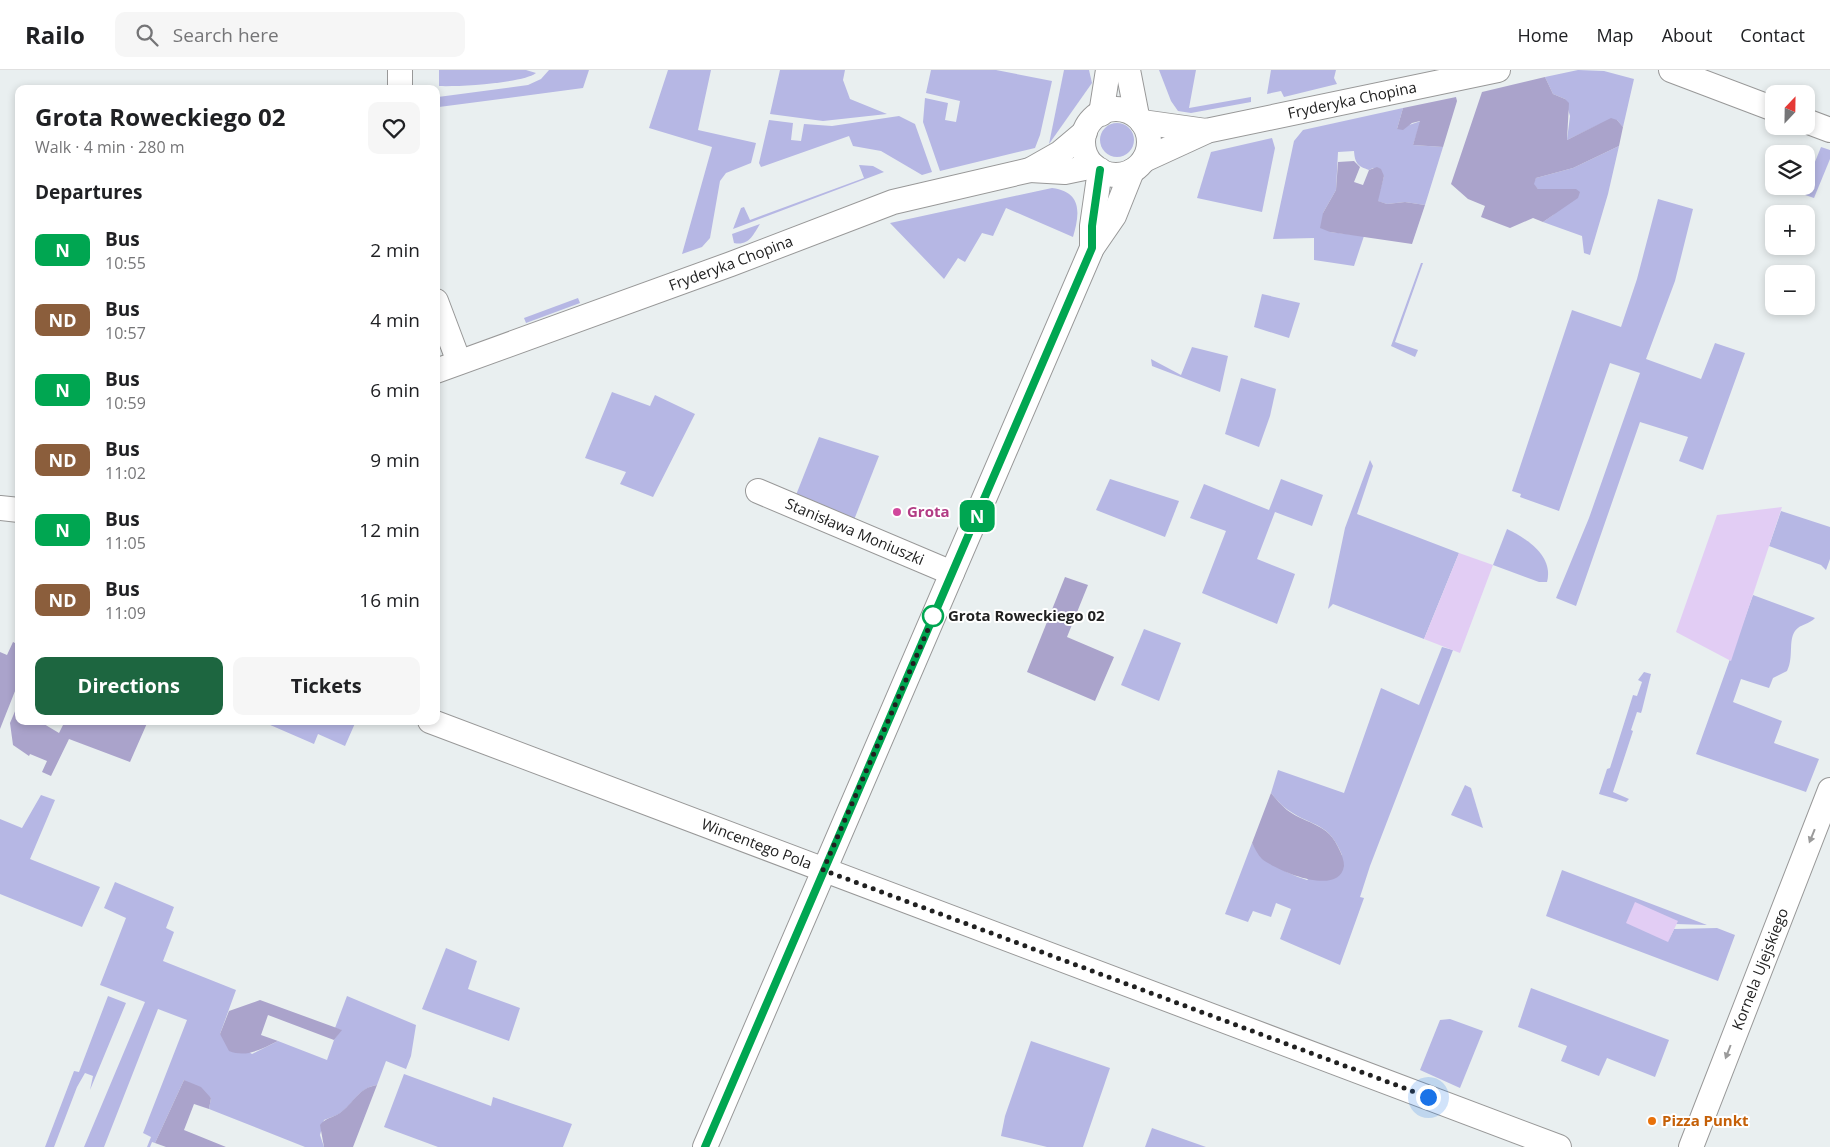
<!DOCTYPE html>
<html lang="en">
<head>
<meta charset="utf-8">
<style>
  body { margin:0; font-family:"Open Sans",sans-serif; background:#f6f6f6; color:#202124; height:100vh; display:flex; flex-direction:column; font-size:19px; white-space:nowrap }
  * { box-sizing:border-box; margin:0 }
  p { font-size:16px; color:#757577 }
  .icon { flex:none; width:28px; height:28px; fill:none; stroke:currentColor; stroke-width:2; stroke-linecap:round; stroke-linejoin:round }
  .map { position:relative; flex:1; overflow:hidden }
  .drawer { position:absolute; left:15px; top:15px; width:425px; height:640px; display:flex; flex-direction:column; background:#fff; border-radius:10px; box-shadow:0 2px 8px #0003 }
  .drawer>* { flex:none }
  .badge { padding:0 10px; border-radius:8px; font-size:18px; line-height:32px }
  .needle { width:32px; rotate:22deg }
  .fabs { position:absolute; left:1765px; top:15px; display:grid; gap:10px }
  .fabs a { display:grid; place-items:center; width:50px; height:50px; border-radius:10px; background:#fff; box-shadow:0 2px 8px #0003; font-size:25px }
  .you { position:absolute; width:25px; height:25px; margin:-12px; border:4px solid #fff; border-radius:50%; background:#1a73e8; box-shadow:0 0 0 8px #1a73e833 }
  .map>.badge { position:absolute; translate:-50% -50%; box-shadow:0 0 0 2px #fff }
  h2 { padding:0 20px; font-size:19px; line-height:45px }
  .round { display:grid; place-items:center; flex:none; width:52px; height:52px; border-radius:10px; background:#f6f6f6 }
  .summary { display:flex; align-items:center; justify-content:space-between; height:85px; padding:0 20px }
  h1 { font-size:24px; font-weight:700; line-height:38px }
  .cta { display:flex; gap:10px; margin-top:auto; padding:10px 20px }
  .cta a { flex:1; height:58px; border-radius:10px; background:#1d6640; color:#fff; font-size:20px; font-weight:700; line-height:58px; text-align:center }
  .cta a+a { background:#f6f6f6; color:#202124 }
  ul { padding:0; list-style:none }
  li { display:flex; align-items:center; gap:15px; height:70px; padding:0 20px }
  li div { flex:1 }
  li b { display:block; font-size:19px }
  li em { font-style:normal }
  li .badge { min-width:55px; font-weight:700; text-align:center }
  header { display:flex; align-items:center; gap:30px; box-sizing:border-box; height:70px; padding:0 25px; background:#fff; border-bottom:1px solid #e0e0e0 }
  header strong { font-size:24px }
  nav { display:flex; gap:28px; margin-inline-start:auto; font-size:18px }
  .search { width:350px; height:45px; background:#f6f6f6; display:flex; align-items:center; gap:12px; box-sizing:border-box; padding:0 18px; border-radius:10px; color:#757577; font-size:19px }
  .map>svg:first-child { display:block }
</style>
</head>
<body>
<header>
<strong>Railo</strong>
<div class="search"><svg class="icon" aria-label="search" viewBox="0 0 24 24"><circle cx="10" cy="10" r="6"/><path d="M15 15l6 6"/></svg>Search here</div>
<nav><a>Home</a><a>Map</a><a>About</a><a>Contact</a></nav>
</header>
<div class="map">
<svg width="1830" height="1077" viewBox="0 0 1830 1077">
  <rect width="100%" height="100%" fill="#e9eff0"/>
  <g fill="#b6b7e4">
    <path d="M 439,0 L 526,0 L 536,3 C 524,13 457,17 439,16 Z"/>
    <path d="M 549,0 L 589,0 L 583,18 L 439,37 L 438,27 L 528,15 L 541,9 Z"/>
    <path d="M 668,0 L 711,0 L 698,60 L 756,73 L 751,93 L 726,103 L 720,111 L 710,168 L 702,177 L 682,184 L 712,77 L 649,58 Z"/>
    <path d="M 780,0 L 845,0 L 843,10 L 850,29 L 887,44 L 823,51 L 770,44 Z"/>
    <path d="M 931,0 L 996,0 L 1052,11 L 1040,65 L 1035,78 L 940,101 L 923,52 L 925,28 L 948,33 L 945,50 L 956,52 L 960,31 L 926,23 Z"/>
    <path d="M 1064,0 L 1089,0 L 1092,13 L 1049,74 Z"/>
    <path d="M 1159,0 L 1196,0 L 1189,38 L 1251,27 L 1251,32 L 1191,43 L 1178,41 L 1171,31 Z"/>
    <path d="M 1271,0 L 1336,0 L 1334,8 L 1337,14 L 1284,27 L 1281,21 L 1267,24 Z"/>
    <path d="M 1578,0 L 1604,1 L 1634,9 L 1623,57 L 1617,50 L 1598,55 L 1567,70 L 1570,46 L 1565,29 L 1553,24 L 1545,7 Z"/>
    <path d="M 1403,38 L 1397,59 L 1421,51 L 1413,75 L 1443,77 L 1425,135 L 1405,132 L 1387,134 L 1377,131 L 1384,106 L 1373,98 L 1369,100 C 1358,96 1355,94 1354,81 L 1338,82 L 1336,120 L 1323,143 L 1330,162 L 1364,166 L 1354,196 L 1314,190 L 1314,168 L 1273,169 L 1294,71 L 1303,60 Z"/>
    <path d="M 899,46 L 915,54 L 932,102 L 922,105 L 881,81 L 853,76 L 849,66 L 761,97 L 759,93 L 769,50 L 793,53 L 791,70 L 801,71 L 804,54 L 832,56 Z"/>
    <circle cx="1117" cy="70" r="17"/>
    <path d="M 1272,68 L 1275,78 L 1262,142 L 1197,128 L 1211,82 Z"/>
    <path d="M 1619,76 L 1608,124 L 1590,185 L 1584,183 L 1582,166 L 1543,152 L 1553,145 L 1576,119 L 1538,119 L 1533,114 L 1536,108 L 1573,98 Z"/>
    <path d="M 1821,77 L 1830,80 L 1830,89 L 1814,128 L 1802,124 Z"/>
    <path d="M 859,95 L 873,96 L 884,102 L 733,159 L 741,138 L 744,137 L 750,150 L 864,108 Z"/>
    <path d="M 1052,118 C 1084,122 1079,146 1073,167 L 1006,138 L 993,166 L 982,163 L 965,192 L 958,188 L 944,209 L 890,153 Z"/>
    <path d="M 1658,129 L 1693,139 L 1675,211 L 1646,289 L 1701,309 L 1715,273 L 1745,283 L 1703,400 L 1679,391 L 1688,367 L 1640,352 L 1576,536 L 1556,528 L 1589,448 L 1640,303 L 1610,293 L 1559,441 L 1520,427 L 1521,424 L 1512,421 L 1572,240 L 1621,257 L 1637,209 Z"/>
    <path d="M 760,154 C 753,165 749,176 734,173 L 732,164 Z"/>
    <path d="M 1421,193 L 1423,193 L 1395,272 L 1418,280 L 1415,287 L 1391,276 Z"/>
    <path d="M 1262,224 L 1300,233 L 1289,268 L 1254,257 Z"/>
    <path d="M 578,228 L 580,233 L 526,253 L 524,248 Z"/>
    <path d="M 1192,277 L 1228,286 L 1220,322 L 1152,296 L 1151,289 L 1181,305 Z"/>
    <path d="M 1241,308 L 1276,319 L 1270,346 L 1259,377 L 1225,364 Z"/>
    <path d="M 612,322 L 650,336 L 655,325 L 695,344 L 653,427 L 620,414 L 626,402 L 585,388 Z"/>
    <path d="M 819,367 L 879,386 L 852,455 L 794,430 Z"/>
    <path d="M 1370,390 L 1373,396 L 1357,444 L 1459,483 L 1424,569 L 1333,534 L 1328,539 L 1345,458 Z"/>
    <path d="M 1110,409 L 1179,431 L 1165,467 L 1096,440 Z"/>
    <path d="M 1281,409 L 1323,425 L 1312,456 L 1275,442 L 1257,489 L 1295,504 L 1277,554 L 1202,523 L 1226,461 L 1190,448 L 1204,414 L 1269,440 Z"/>
    <path d="M 1781,441 L 1830,457 L 1830,489 L 1826,500 L 1821,495 L 1769,476 Z"/>
    <path d="M 1507,459 C 1526,468 1554,486 1547,512 L 1539,512 L 1493,495 Z"/>
    <path d="M 1753,525 L 1815,548 C 1810,554 1800,554 1795,561 C 1788,571 1794,587 1787,601 L 1773,608 L 1769,618 L 1741,609 L 1733,632 L 1782,651 L 1774,673 L 1819,689 L 1806,722 L 1696,684 Z"/>
    <path d="M 1144,559 L 1181,573 L 1159,631 L 1121,615 Z"/>
    <path d="M 1442,577 L 1453,580 L 1370,796 L 1360,827 L 1364,828 L 1340,895 L 1280,869 L 1291,839 L 1276,833 L 1271,847 L 1253,841 L 1248,852 L 1225,844 L 1252,773 C 1262,791 1288,804 1307,810 L 1342,785 C 1328,751 1314,758 1288,740 C 1282,736 1276,729 1271,723 L 1278,700 L 1344,723 L 1381,618 L 1419,635 Z"/>
    <path d="M 1644,602 L 1651,604 L 1642,640 L 1641,643 L 1637,642 L 1631,660 L 1633,661 L 1613,722 L 1629,729 L 1626,732 L 1599,724 L 1607,699 L 1610,698 L 1633,625 L 1637,626 L 1642,612 L 1638,610 Z"/>
    <path d="M 261,651 L 356,651 L 345,676 L 318,664 L 314,674 Z"/>
    <path d="M 1465,715 L 1471,718 L 1483,758 L 1451,745 Z"/>
    <path d="M 41,725 L 55,730 L 30,789 L 100,817 L 82,857 L 0,824 L 0,749 L 22,758 Z"/>
    <path d="M 1562,800 L 1707,855 L 1676,854 L 1677,850 L 1668,872 L 1674,859 L 1717,858 L 1735,865 L 1718,911 L 1546,846 Z"/>
    <path d="M 115,812 L 174,837 L 166,858 L 174,862 L 163,891 L 236,920 L 220,964 L 252,984 L 278,971 L 327,990 L 334,970 L 341,960 L 335,958 L 347,926 L 416,955 L 411,986 L 406,999 L 386,991 L 377,1015 C 358,1018 354,1034 339,1044 C 335,1046 329,1048 324,1050 L 320,1065 L 324,1077 L 305,1077 L 209,1039 L 211,1028 L 184,1010 L 155,1073 L 152,1072 L 150,1077 L 147,1077 L 151,1067 L 143,1063 L 187,950 L 158,939 L 104,1077 L 84,1077 L 145,932 L 100,915 L 126,848 L 104,838 Z"/>
    <path d="M 446,878 L 477,891 L 468,919 L 520,938 L 509,971 L 422,939 Z"/>
    <path d="M 1531,918 L 1669,970 L 1655,1007 L 1607,988 L 1599,1006 L 1561,991 L 1567,976 L 1518,957 Z"/>
    <path d="M 108,926 L 126,933 L 90,1020 L 93,1006 L 85,1003 L 77,1017 L 54,1077 L 45,1077 L 74,1001 L 79,1002 Z"/>
    <path d="M 1450,949 L 1483,961 L 1460,1018 L 1420,1000 L 1440,950 Z"/>
    <path d="M 1031,971 L 1110,998 L 1083,1077 L 1047,1077 L 1001,1066 L 1005,1046 Z"/>
    <path d="M 404,1004 L 491,1036 L 493,1027 L 572,1054 L 563,1077 L 438,1077 L 384,1057 Z"/>
    <path d="M 1152,1058 L 1206,1077 L 1145,1077 Z"/>
  </g>
  <g fill="#aaa3cb">
    <path d="M 1545,7 L 1553,24 L 1565,29 L 1569,33 L 1567,70 L 1611,48 L 1617,50 L 1623,57 L 1619,76 L 1573,98 L 1536,108 L 1534,114 L 1538,119 L 1576,119 L 1580,122 L 1578,128 L 1543,152 L 1533,148 L 1510,158 L 1481,147 L 1485,136 L 1468,129 L 1451,114 L 1482,22 Z"/>
    <path d="M 1456,27 L 1457,31 L 1443,77 L 1413,75 L 1420,51 L 1412,53 L 1403,60 L 1397,59 L 1403,38 Z"/>
    <path d="M 1354,91 L 1360,97 L 1354,112 L 1363,115 L 1369,100 L 1377,97 L 1381,99 L 1384,106 L 1378,131 L 1387,134 L 1405,132 L 1425,135 L 1412,174 L 1330,162 L 1320,158 L 1323,143 L 1336,120 L 1338,92 Z"/>
    <path d="M 1065,507 L 1088,515 L 1067,567 L 1114,587 L 1095,631 L 1027,602 Z"/>
    <path d="M 13,572 L 19,575 L 19,611 L 0,659 L 0,582 L 7,585 Z"/>
    <path d="M 19,632 L 19,651 L 39,651 L 59,663 L 65,651 L 148,651 L 130,692 L 69,669 L 51,706 L 42,702 L 47,691 L 30,684 L 29,686 L 13,675 L 10,653 Z"/>
    <path d="M 1271,723 C 1276,729 1281,735 1287,740 C 1309,756 1328,752 1340,781 C 1342,785 1344,791 1344,796 C 1339,828 1276,800 1262,789 C 1258,785 1255,779 1252,773 Z"/>
    <path d="M 260,930 L 334,957 L 342,960 L 334,970 L 268,945 L 261,965 L 278,971 C 261,979 247,988 229,981 L 220,964 L 229,941 Z"/>
    <path d="M 184,1010 L 201,1017 L 211,1028 L 209,1039 L 194,1034 L 184,1060 L 226,1077 L 166,1077 L 155,1073 Z"/>
    <path d="M 377,1015 L 353,1077 L 324,1077 L 320,1055 C 325,1048 332,1048 340,1043 C 354,1033 358,1018 377,1015 Z"/>
  </g>
  <g fill="#e2cdf4">
    <path d="M 1782,437 L 1731,591 L 1676,562 L 1717,445 Z"/>
    <path d="M 1459,483 L 1493,495 L 1460,583 L 1424,569 Z"/>
    <path d="M 1635,832 L 1678,851 L 1668,872 L 1626,853 Z"/>
  </g>
  <g fill="none" stroke-linecap="round" stroke-linejoin="round">
    <defs>
      <g id="street">
        <path d="M 1128,0 L 1137,46"/>
        <path d="M 1671,0 L 1774,39"/>
        <path d="M 400,19 L 400,0"/>
        <circle cx="1116" cy="72" r="33"/>
        <path d="M 1101,44 L 1108,0"/>
        <path d="M 1806,51 L 1830,60"/>
        <path id="s1" d="M 1142,52 L 1206,61 L 1498,0"/>
        <path d="M 1144,90 L 1205,62"/>
        <path d="M 1030,100 L 1065,102 L 1094,96"/>
        <path d="M 1092,178 L 1092,156 L 1100,100"/>
        <path d="M 436,231 L 459,292"/>
        <path id="s2" d="M 436,301 L 731,194 L 893,132 L 1030,100 L 1060,83 L 1085,62"/>
        <path id="s3" d="M 758,421 L 952,503"/>
        <path d="M 0,438 L 19,440"/>
        <path id="s4" d="M 430,651 L 1559,1077"/>
        <path d="M 705,1077 L 1092,178 L 1114,146 L 1132,101"/>
        <path id="s5" d="M 1691,1077 L 1830,720"/>
      </g>
    </defs>
    <use href="#street" stroke="#989898" stroke-width="26"/>
    <use href="#street" stroke="#fff" stroke-width="24"/>
  </g>
  <defs><path id="oneway-solid" d="M-6-.8H1V-3.2L6.5 0L1 3.2V.8H-6Z" transform="scale(1.25)"/></defs>
  <g fill="#9b9b9b">
    <use href="#oneway-solid" transform="translate(1812 766) rotate(112)"/>
    <use href="#oneway-solid" transform="translate(1728 982) rotate(111)"/>
  </g>
  <g fill="none" stroke-linecap="round" stroke-linejoin="round">
    <defs>
      <path id="line" d="M 705,1077 L 1092,178 L 1092,156 L 1100,100"/>
    </defs>
    <use href="#line" stroke="#fff" stroke-width="11"/>
    <use href="#line" stroke="#00a651" stroke-width="8"/>
    <path stroke="#212121" stroke-width="5" stroke-dasharray="0 9" d="M 933,546 L 936,541 L 823,800 L 1428,1027"/>
  </g>
  <circle fill="#d1479c" stroke="#fff" stroke-width="2" cx="897" cy="442" r="5"/>
  <circle fill="#fff" stroke="#00a651" stroke-width="2.5" cx="933" cy="546" r="10"/>
  <circle fill="#e8710a" stroke="#fff" stroke-width="2" cx="1652" cy="1051" r="5"/>
  <g text-anchor="middle" stroke-width="4" stroke-linejoin="round" paint-order="stroke">
    <g font-size="15" fill="#212121" stroke="#fff">
      <text dy="5" stroke="none"><textPath href="#s1" startOffset="214">Fryderyka Chopina</textPath></text>
      <text dy="5" stroke="none"><textPath href="#s2" startOffset="314">Fryderyka Chopina</textPath></text>
      <text dy="5" stroke="none"><textPath href="#s3" startOffset="105">Stanisława Moniuszki</textPath></text>
      <text dy="5" stroke="none"><textPath href="#s4" startOffset="349">Wincentego Pola</textPath></text>
      <text dy="5" stroke="none"><textPath href="#s5" startOffset="191">Kornela Ujejskiego</textPath></text>
    </g>
    <g font-size="15" font-weight="bold" fill="#b23c85" stroke="#fff" text-anchor="start">
      <text x="907" y="447">Grota</text>
    </g>
    <g font-size="15" font-weight="bold" fill="#212121" stroke="#fff" text-anchor="start">
      <text x="948" y="551">Grota Roweckiego 02</text>
    </g>
    <g font-size="15" font-weight="bold" fill="#c56008" stroke="#fff" text-anchor="start">
      <text x="1662" y="1056">Pizza Punkt</text>
    </g>
  </g>
</svg>
<div class="fabs">
<a><svg class="needle" viewBox="-14 -14 28 28"><path d="M0-13l5 13h-10z" fill="#e53935"/><path d="M0 13l5-13h-10z" fill="#757577"/></svg></a>
<a><svg class="icon" aria-label="layers" viewBox="0 0 24 24"><path d="M12 4l9 5-9 5-9-5zM3 14l9 5 9-5"/></svg></a>
<a>+</a>
<a>−</a>
</div>
<div class="you" style="left:1428px;top:1027px"></div>
<b class="badge" style="left:977px;top:446px;background:#00a651;color:#fff">N</b>
<section class="drawer">
<div class="summary"><div><h1>Grota Roweckiego 02</h1><p>Walk · 4 min · 280 m</p></div><a class="round"><svg class="icon" aria-label="heart" viewBox="0 0 24 24"><path d="M12 20l-8-8c-3-5 5-10 8-4 3-6 11-1 8 4z"/></svg></a></div>
<h2>Departures</h2>
<ul>
<li><span class="badge" style="background:#00a651;color:#fff">N</span><div><b>Bus</b><p>10:55</p></div><em>2 min</em></li>
<li><span class="badge" style="background:#8b5e3c;color:#fff">ND</span><div><b>Bus</b><p>10:57</p></div><em>4 min</em></li>
<li><span class="badge" style="background:#00a651;color:#fff">N</span><div><b>Bus</b><p>10:59</p></div><em>6 min</em></li>
<li><span class="badge" style="background:#8b5e3c;color:#fff">ND</span><div><b>Bus</b><p>11:02</p></div><em>9 min</em></li>
<li><span class="badge" style="background:#00a651;color:#fff">N</span><div><b>Bus</b><p>11:05</p></div><em>12 min</em></li>
<li><span class="badge" style="background:#8b5e3c;color:#fff">ND</span><div><b>Bus</b><p>11:09</p></div><em>16 min</em></li>
</ul>
<div class="cta"><a>Directions</a><a>Tickets</a></div>
</section>
</div>
</body>
</html>
